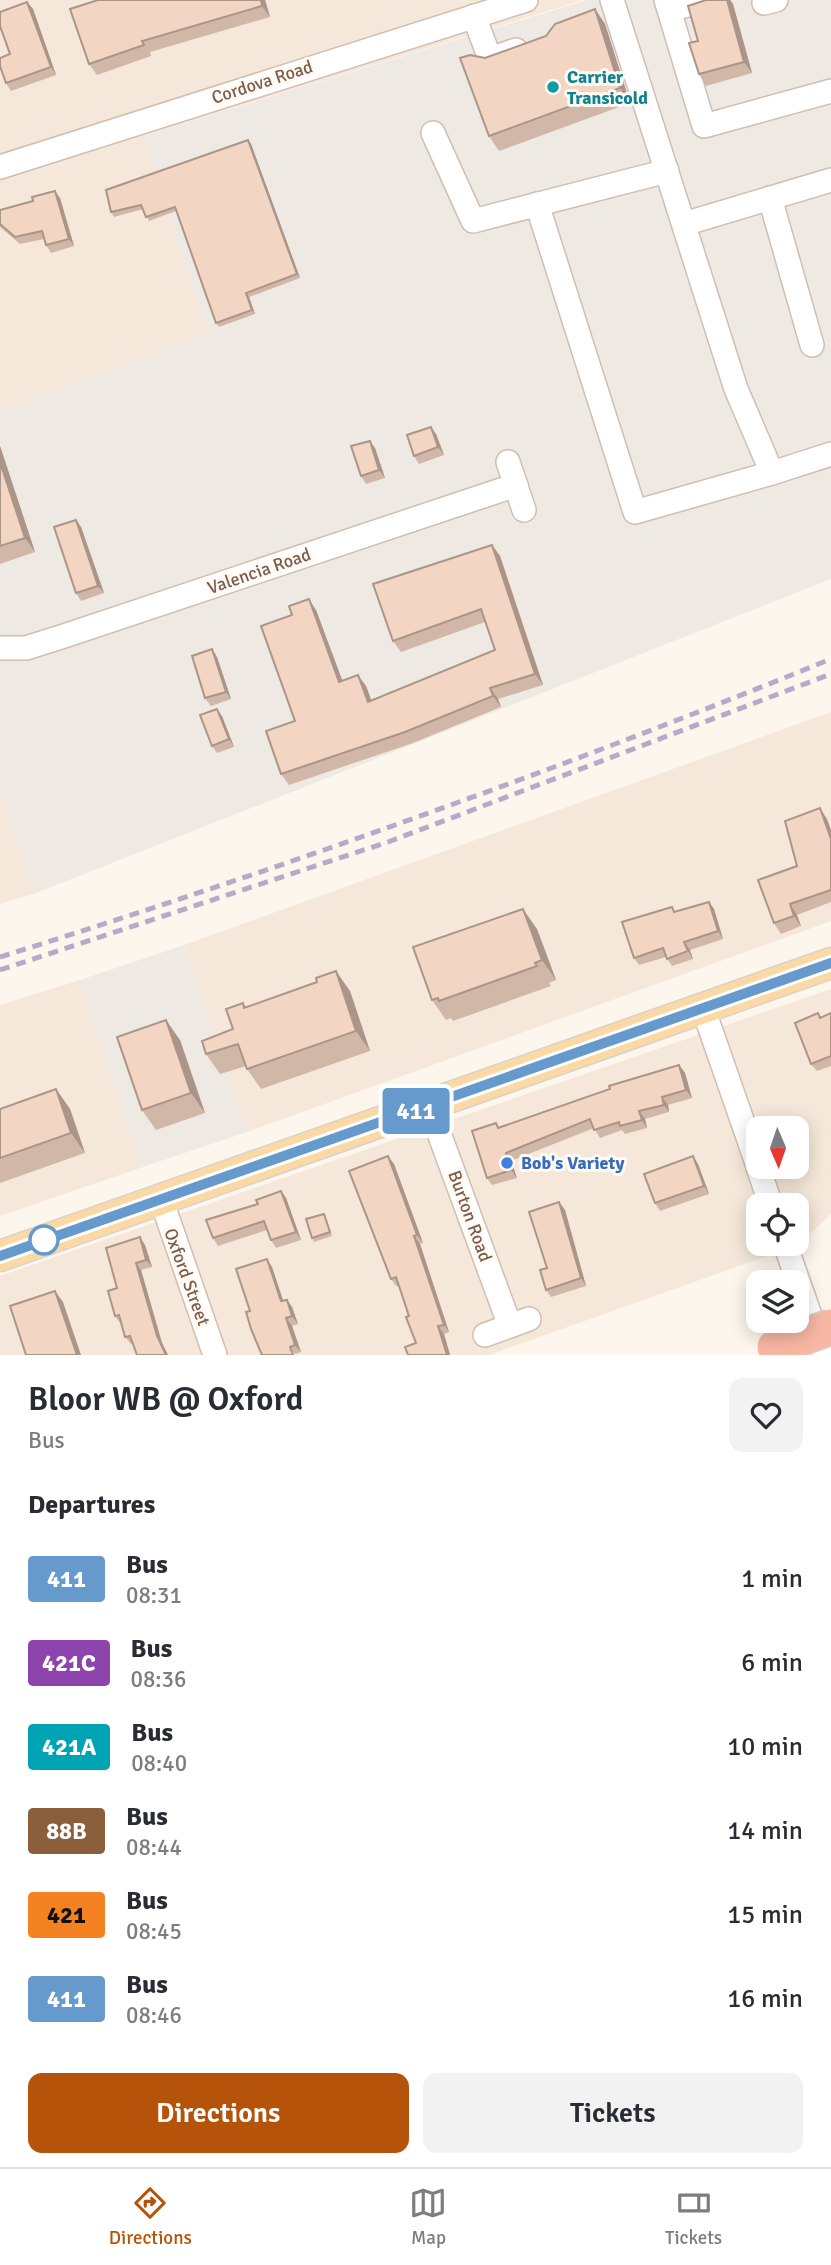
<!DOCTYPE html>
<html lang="en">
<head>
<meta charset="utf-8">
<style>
  body { margin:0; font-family:Signika,sans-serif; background:#f2f2f3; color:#2b2b33; height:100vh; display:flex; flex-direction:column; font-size:26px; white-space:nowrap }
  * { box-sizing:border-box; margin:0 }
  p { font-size:23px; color:#7c7c81 }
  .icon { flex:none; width:38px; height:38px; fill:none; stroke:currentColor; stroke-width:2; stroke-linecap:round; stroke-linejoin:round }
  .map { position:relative; height:1355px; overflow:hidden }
  .drawer { display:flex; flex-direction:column; background:#fff; flex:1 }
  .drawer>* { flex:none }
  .badge { padding:0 14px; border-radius:5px; font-size:24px; line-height:46px }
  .needle { width:46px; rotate:178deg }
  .buttons { position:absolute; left:746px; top:1116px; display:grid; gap:14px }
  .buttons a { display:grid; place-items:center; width:63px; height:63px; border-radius:14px; background:#fff; box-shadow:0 4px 18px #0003; font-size:35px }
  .map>.badge { position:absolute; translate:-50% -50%; box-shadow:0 0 0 4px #fff }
  h2 { padding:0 28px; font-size:26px; line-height:63px }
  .round { display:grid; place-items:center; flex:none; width:74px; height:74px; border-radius:14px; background:#f2f2f3 }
  .headline { display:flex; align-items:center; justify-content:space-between; height:119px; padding:0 28px }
  h1 { font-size:33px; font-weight:600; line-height:52px }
  .action { display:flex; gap:14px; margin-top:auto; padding:14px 28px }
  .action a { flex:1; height:80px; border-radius:14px; background:#b45309; color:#fff; font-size:28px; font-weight:600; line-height:80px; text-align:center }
  .action a+a { background:#f2f2f3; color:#2b2b33 }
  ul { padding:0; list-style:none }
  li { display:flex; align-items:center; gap:21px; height:84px; padding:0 28px }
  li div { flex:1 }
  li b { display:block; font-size:26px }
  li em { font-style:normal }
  li .badge { min-width:77px; font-weight:700; text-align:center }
  .dock { display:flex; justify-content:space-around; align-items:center; height:98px; border-top:2px solid #e1e1e2; background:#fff; font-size:19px; color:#7c7c81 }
  .dock a { display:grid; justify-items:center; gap:4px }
  .dock .current { color:#b45309 }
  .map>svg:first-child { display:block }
</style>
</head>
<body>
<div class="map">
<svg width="831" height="1355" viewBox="0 0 831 1355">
  <rect width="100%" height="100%" fill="#fdf6ec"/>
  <g fill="#f5e8da" fill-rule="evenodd">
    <path d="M 0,0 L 583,0 L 143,136 L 208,333 L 0,411 Z"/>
    <path d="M 831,712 L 831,921 L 247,1132 L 184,945 Z"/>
    <path d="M 0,789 L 36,893 L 0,904 Z"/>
    <path d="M 80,980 L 143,1167 L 0,1216 L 0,1005 Z"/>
    <path d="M 831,989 L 831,1214 L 798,1245 L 489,1355 L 0,1355 L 0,1276 ZM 758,1129 L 796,1129 L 796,1167 L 758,1167 ZM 758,1206 L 796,1206 L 796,1244 L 758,1244 Z"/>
  </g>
  <g fill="#efe9e4">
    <path d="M 587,0 L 831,0 L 831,579 L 36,893 L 0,789 L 0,411 L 208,333 L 143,136 Z"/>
    <path d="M 184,945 L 247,1132 L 143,1167 L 80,980 Z"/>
  </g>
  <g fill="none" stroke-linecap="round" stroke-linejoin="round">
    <defs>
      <g id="minor">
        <path d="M 612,0 L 736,389 L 772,473 L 831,454"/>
        <path d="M 666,0 L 704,126 L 831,91"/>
        <path d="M 764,3 L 776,0"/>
        <path d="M 670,10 L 706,0"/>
        <path d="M 474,16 L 490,59 L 516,50"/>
        <path d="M 433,133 L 473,221 L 667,171"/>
        <path d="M 0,167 L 526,0"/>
        <path d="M 770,198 L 812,345"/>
        <path d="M 537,204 L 635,512 L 772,473"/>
        <path d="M 684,224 L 831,180"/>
        <path d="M 508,462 L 524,510"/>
        <path d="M 0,648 L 26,648 L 64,636 L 516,485"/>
        <path d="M 703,1008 L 758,1166"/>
        <path d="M 429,1106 L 510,1326"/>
        <path d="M 758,1167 L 771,1206"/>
        <path d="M 161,1199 L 215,1355"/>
        <path d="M 785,1244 L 824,1355"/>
        <path d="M 485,1335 L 529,1319"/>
      </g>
      <path id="major" d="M 0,1256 L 831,963"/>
    </defs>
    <use href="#minor" stroke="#d1beb0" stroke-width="26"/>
    <use href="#major" stroke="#dad1cd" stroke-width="33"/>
    <use href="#minor" stroke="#fff" stroke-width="23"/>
    <use href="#major" stroke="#fbd9a5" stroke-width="30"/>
    <g stroke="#b9a8c9" stroke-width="5" stroke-dasharray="10 7" stroke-linecap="butt">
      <path d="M 0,957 C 281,869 558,770 831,659"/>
      <path d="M 0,970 L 388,842 L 831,674"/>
    </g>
    <defs>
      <path id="highway-bridge" d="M 775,1347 L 831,1327"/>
    </defs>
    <use href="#highway-bridge" stroke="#dad1cd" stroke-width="38" stroke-linecap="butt"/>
    <use href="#highway-bridge" stroke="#f7b7a3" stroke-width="35"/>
  </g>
  <g fill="#d1b7a8">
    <path d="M 98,0 L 265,0 L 270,17 L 150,52 L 151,56 L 97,75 L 89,64 Z"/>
    <path d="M 706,0 L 730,0 L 733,4 L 752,73 L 706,86 L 699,74 L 698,41 Z"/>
    <path d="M 27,2 L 33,9 L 56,75 L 11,91 L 6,83 L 10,54 Z"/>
    <path d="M 595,9 L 605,24 L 630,103 L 499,151 L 489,136 L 485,58 L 546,36 Z"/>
    <path d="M 251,144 L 300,278 L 249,297 L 255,314 L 219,327 L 216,323 L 176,211 L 149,221 L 143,209 L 114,217 L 111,212 Z"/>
    <path d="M 60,198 L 74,246 L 51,253 L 46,245 L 44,239 L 20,244 L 0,227 L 0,210 L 33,201 Z"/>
    <path d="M 436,434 L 444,455 L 419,464 L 414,456 Z"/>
    <path d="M 0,446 L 35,552 L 0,564 Z"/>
    <path d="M 375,448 L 385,478 L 366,484 L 361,476 Z"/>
    <path d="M 76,520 L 81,527 L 104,593 L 81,601 L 76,593 Z"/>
    <path d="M 492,545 L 500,556 L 543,685 L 498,699 L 501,707 L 413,743 L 289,785 L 281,774 L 295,721 L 316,610 L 342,681 L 366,686 L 371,700 L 495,650 L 485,622 L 401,652 L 393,641 Z"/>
    <path d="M 217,657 L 231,699 L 211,706 L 205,698 Z"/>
    <path d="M 222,716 L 234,747 L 217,753 L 212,746 Z"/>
    <path d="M 827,819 L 831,830 L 831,902 L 797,915 L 801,926 L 781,934 L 774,923 L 797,866 Z"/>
    <path d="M 709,902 L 714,909 L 723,939 L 690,950 L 693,959 L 672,966 L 666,957 L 639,965 L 634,958 L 676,912 Z"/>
    <path d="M 537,929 L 556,980 L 549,983 L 551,986 L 453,1021 L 451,1018 L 446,1020 L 432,1000 Z"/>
    <path d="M 350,991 L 370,1051 L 261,1089 L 247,1069 L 246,1066 L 220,1074 L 206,1054 L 233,1029 L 243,1003 L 246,1007 Z"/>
    <path d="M 831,1013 L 831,1066 L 817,1071 L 811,1064 L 821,1017 Z"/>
    <path d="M 180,1040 L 205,1113 L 156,1130 L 142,1110 Z"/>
    <path d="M 679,1065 L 685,1073 L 692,1098 L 668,1105 L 669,1112 L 645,1119 L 647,1128 L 625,1134 L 622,1130 L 600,1138 L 594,1128 L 511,1161 L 517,1178 L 492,1185 L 487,1178 L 496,1123 L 499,1127 Z"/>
    <path d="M 56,1089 L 70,1109 L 85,1153 L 0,1183 L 0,1109 Z"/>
    <path d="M 394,1164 L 423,1243 L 420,1244 L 449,1332 L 444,1334 L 450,1355 L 408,1355 L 416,1343 L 399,1286 L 396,1286 L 391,1279 Z"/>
    <path d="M 698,1164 L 709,1194 L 660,1211 L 655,1203 Z"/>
    <path d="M 281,1191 L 286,1198 L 301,1240 L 276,1248 L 271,1240 L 267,1230 L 218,1246 L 213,1238 L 258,1204 Z"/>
    <path d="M 559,1202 L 565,1210 L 586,1286 L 551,1297 L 546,1290 L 547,1268 Z"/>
    <path d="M 326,1218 L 332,1236 L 314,1242 L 312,1238 Z"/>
    <path d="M 145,1245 L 152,1267 L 141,1270 L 162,1343 L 168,1355 L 137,1355 L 133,1344 L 131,1344 L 125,1337 L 121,1323 L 120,1323 L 115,1316 L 117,1288 Z"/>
    <path d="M 272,1267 L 283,1301 L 287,1300 L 292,1307 L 298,1324 L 292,1326 L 301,1352 L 295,1354 L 250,1311 Z"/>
  </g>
  <g fill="#aa9588">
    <path d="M 261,0 L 265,0 L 270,17 L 262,6 Z"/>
    <path d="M 727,0 L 730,0 L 733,4 L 752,73 L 744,62 Z"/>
    <path d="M 27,2 L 33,9 L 56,75 L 51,67 Z"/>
    <path d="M 595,9 L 605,24 L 630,103 L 620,88 Z"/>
    <path d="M 248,140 L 251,144 L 300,278 L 297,274 Z"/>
    <path d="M 55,191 L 60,198 L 74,246 L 69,239 Z"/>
    <path d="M 246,293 L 249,297 L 255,314 L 252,310 Z"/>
    <path d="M 431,427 L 436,434 L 444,455 L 438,447 Z"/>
    <path d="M 370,441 L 375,448 L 385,478 L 379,470 Z"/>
    <path d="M 0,446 L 35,552 L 25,538 L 0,462 Z"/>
    <path d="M 76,520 L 81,527 L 104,593 L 98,586 Z"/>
    <path d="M 492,545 L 500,556 L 543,685 L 535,674 Z"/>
    <path d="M 309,599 L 316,610 L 347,693 L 339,682 Z"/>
    <path d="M 212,649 L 217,657 L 231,699 L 226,692 Z"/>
    <path d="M 358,675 L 366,686 L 376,713 L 368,702 Z"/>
    <path d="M 490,688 L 498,699 L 501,707 L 493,696 Z"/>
    <path d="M 217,709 L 222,716 L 234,747 L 229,739 Z"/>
    <path d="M 820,808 L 827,819 L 831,830 L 831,839 Z"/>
    <path d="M 709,902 L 714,909 L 723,939 L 718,931 Z"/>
    <path d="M 790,904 L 797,915 L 801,926 L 794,916 Z"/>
    <path d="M 523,909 L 537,929 L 556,980 L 542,960 Z"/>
    <path d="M 684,942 L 690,950 L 693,959 L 688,951 Z"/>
    <path d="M 336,971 L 350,991 L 370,1051 L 356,1031 Z"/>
    <path d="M 166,1020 L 180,1040 L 205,1113 L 191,1093 Z"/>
    <path d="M 679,1065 L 685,1073 L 692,1098 L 686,1090 Z"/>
    <path d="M 56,1089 L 70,1109 L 85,1153 L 71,1133 Z"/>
    <path d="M 662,1097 L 668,1105 L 669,1112 L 664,1105 Z"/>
    <path d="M 639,1111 L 645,1119 L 647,1128 L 642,1120 Z"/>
    <path d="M 506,1153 L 511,1161 L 517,1178 L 511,1170 Z"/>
    <path d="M 388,1156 L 394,1164 L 423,1243 L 417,1235 Z"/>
    <path d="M 693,1156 L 698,1164 L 709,1194 L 704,1186 Z"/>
    <path d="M 281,1191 L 286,1198 L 301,1240 L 296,1232 Z"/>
    <path d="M 559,1202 L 565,1210 L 586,1286 L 581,1278 Z"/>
    <path d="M 414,1236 L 420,1244 L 449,1332 L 444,1325 Z"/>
    <path d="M 140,1237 L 145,1245 L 152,1267 L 146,1260 Z"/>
    <path d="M 267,1259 L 272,1267 L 286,1309 L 281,1301 Z"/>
    <path d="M 136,1263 L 141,1270 L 162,1343 L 168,1355 L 166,1355 L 157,1336 Z"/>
    <path d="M 55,1291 L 63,1302 L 81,1355 L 77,1355 Z"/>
    <path d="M 287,1300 L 292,1307 L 298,1324 L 292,1316 Z"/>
    <path d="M 286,1318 L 292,1326 L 301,1352 L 295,1345 Z"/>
    <path d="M 438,1326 L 444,1334 L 450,1355 L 447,1355 Z"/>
  </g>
  <g fill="#f3d5c3" stroke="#aa9588" stroke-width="2">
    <path d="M 98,0 L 261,0 L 262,6 L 142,41 L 144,45 L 89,64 L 70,9 Z"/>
    <path d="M 706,0 L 727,0 L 744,62 L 699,74 L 689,43 L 698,41 L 688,6 Z"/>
    <path d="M 27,2 L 51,67 L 6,83 L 0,66 L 0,58 L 10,54 L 0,26 L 0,12 Z"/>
    <path d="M 595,9 L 620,88 L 489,136 L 460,58 L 470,55 L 485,58 L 546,36 L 555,24 Z"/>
    <path d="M 248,140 L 297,274 L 246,293 L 252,310 L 216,323 L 175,207 L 146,217 L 141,205 L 111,212 L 106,190 Z"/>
    <path d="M 55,191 L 69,239 L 46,245 L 42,231 L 15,237 L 0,224 L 0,210 L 33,201 L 32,197 Z"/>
    <path d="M 431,427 L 438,447 L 414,456 L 407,435 Z"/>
    <path d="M 370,441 L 379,470 L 361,476 L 351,446 Z"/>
    <path d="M 0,462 L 25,538 L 0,546 Z"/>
    <path d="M 76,520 L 98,586 L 76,593 L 54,527 Z"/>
    <path d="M 492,545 L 535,674 L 490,688 L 493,696 L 405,732 L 281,774 L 266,731 L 295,721 L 261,626 L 292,615 L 289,606 L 309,599 L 339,682 L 358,675 L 368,702 L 495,650 L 481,609 L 393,641 L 373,584 Z"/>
    <path d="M 212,649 L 226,692 L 205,698 L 192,656 Z"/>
    <path d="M 217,709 L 229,739 L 212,746 L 200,715 Z"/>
    <path d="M 820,808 L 831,839 L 831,890 L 790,904 L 794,916 L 774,923 L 758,880 L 797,866 L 785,821 Z"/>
    <path d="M 709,902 L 718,931 L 684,942 L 688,951 L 667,959 L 663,948 L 634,958 L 622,922 L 672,907 L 674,912 Z"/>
    <path d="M 523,909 L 542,960 L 535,963 L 537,966 L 439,1001 L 438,998 L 432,1000 L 413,947 Z"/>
    <path d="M 336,971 L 356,1031 L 247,1069 L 238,1044 L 206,1054 L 202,1041 L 233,1029 L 226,1009 L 243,1003 L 244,1008 L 317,982 L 316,978 Z"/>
    <path d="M 818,1013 L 820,1018 L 831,1013 L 831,1056 L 811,1064 L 795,1023 Z"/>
    <path d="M 166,1020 L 191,1093 L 142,1110 L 117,1037 Z"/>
    <path d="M 679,1065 L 686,1090 L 662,1097 L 664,1105 L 639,1111 L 642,1120 L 620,1126 L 619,1122 L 594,1130 L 590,1119 L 506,1153 L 511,1170 L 487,1178 L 472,1131 L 496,1123 L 498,1128 L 610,1089 L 609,1086 Z"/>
    <path d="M 56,1089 L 71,1133 L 0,1158 L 0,1109 Z"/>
    <path d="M 388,1156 L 417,1235 L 414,1236 L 444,1325 L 438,1326 L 447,1355 L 408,1355 L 405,1347 L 416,1343 L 406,1317 L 409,1316 L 396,1277 L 391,1279 L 349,1171 Z"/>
    <path d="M 693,1156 L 704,1186 L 655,1203 L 644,1174 Z"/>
    <path d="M 281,1191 L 296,1232 L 271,1240 L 264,1221 L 213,1238 L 206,1220 L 258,1204 L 256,1200 Z"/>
    <path d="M 559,1202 L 581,1278 L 546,1290 L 540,1270 L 547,1268 L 529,1212 Z"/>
    <path d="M 324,1214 L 330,1232 L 312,1238 L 306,1219 Z"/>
    <path d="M 140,1237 L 146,1260 L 136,1263 L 157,1336 L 166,1355 L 137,1355 L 130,1336 L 125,1337 L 119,1315 L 115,1316 L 108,1291 L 117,1288 L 106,1248 Z"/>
    <path d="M 267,1259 L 281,1301 L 287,1300 L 292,1316 L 286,1318 L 295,1345 L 290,1347 L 293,1355 L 262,1355 L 251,1329 L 246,1312 L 250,1311 L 236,1269 Z"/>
    <path d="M 55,1291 L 77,1355 L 26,1355 L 10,1306 Z"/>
  </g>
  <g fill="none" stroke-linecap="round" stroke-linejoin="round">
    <defs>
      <path id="line" d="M 0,1256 L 831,963"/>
    </defs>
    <use href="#line" stroke="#fff" stroke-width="16"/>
    <use href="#line" stroke="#69c" stroke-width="10"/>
  </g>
  <circle fill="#0f9aa8" stroke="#fffaf3" stroke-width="2.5" cx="553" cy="87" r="7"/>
  <circle fill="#3f7fe0" stroke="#fffaf3" stroke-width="2.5" cx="507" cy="1163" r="7"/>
  <circle fill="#fff" stroke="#69c" stroke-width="3.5" cx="44" cy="1240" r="14"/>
  <g text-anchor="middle" stroke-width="6" stroke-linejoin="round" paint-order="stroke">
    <g font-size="18" font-weight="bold" fill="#0d838f" stroke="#fffaf3" text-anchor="start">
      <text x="567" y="83">Carrier<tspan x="567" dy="21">Transicold</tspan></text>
    </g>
    <g font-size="18" fill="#7a5c4d" stroke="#fffaf3">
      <text transform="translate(262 82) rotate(-18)" y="6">Cordova Road</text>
      <text transform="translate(259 571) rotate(-19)" y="6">Valencia Road</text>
      <text transform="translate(470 1216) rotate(70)" y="6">Burton Road</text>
      <text transform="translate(187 1277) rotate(70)" y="6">Oxford Street</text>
    </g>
    <g font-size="18" font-weight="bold" fill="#366cbe" stroke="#fffaf3" text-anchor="start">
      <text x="521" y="1169">Bob's Variety</text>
    </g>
  </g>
</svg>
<div class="buttons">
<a><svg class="needle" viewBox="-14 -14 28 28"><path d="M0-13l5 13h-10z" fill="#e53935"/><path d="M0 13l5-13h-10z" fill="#7c7c81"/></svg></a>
<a><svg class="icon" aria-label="locate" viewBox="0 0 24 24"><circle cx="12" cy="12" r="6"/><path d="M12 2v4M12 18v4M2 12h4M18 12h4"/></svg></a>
<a><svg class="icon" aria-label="layers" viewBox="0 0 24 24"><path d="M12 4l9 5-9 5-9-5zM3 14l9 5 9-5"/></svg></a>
</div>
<b class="badge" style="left:416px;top:1111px;background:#69c;color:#fff">411</b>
</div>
<section class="drawer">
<div class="headline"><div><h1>Bloor WB @ Oxford</h1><p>Bus</p></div><a class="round"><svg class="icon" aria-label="heart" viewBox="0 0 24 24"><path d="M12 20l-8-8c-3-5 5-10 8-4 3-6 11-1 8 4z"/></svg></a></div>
<h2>Departures</h2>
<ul>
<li><span class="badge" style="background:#69c;color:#fff">411</span><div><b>Bus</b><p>08:31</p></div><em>1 min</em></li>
<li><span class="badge" style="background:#8e44ad;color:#fff">421C</span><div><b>Bus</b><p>08:36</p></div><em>6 min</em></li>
<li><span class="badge" style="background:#00a3b4;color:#fff">421A</span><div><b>Bus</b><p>08:40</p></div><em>10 min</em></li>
<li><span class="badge" style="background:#8b5e3c;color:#fff">88B</span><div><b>Bus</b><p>08:44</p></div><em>14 min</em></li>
<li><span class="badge" style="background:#f58220;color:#111">421</span><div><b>Bus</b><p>08:45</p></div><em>15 min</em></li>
<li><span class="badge" style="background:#69c;color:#fff">411</span><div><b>Bus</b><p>08:46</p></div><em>16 min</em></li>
</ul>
<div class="action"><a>Directions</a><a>Tickets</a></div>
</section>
<nav class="dock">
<a class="current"><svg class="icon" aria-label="directions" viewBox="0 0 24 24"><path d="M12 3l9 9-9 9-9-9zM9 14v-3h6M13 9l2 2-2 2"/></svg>Directions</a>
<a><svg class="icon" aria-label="map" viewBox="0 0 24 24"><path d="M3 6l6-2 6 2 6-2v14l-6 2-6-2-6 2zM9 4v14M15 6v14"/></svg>Map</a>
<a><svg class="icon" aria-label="tickets" viewBox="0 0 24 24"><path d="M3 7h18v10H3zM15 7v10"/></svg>Tickets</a>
</nav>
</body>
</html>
